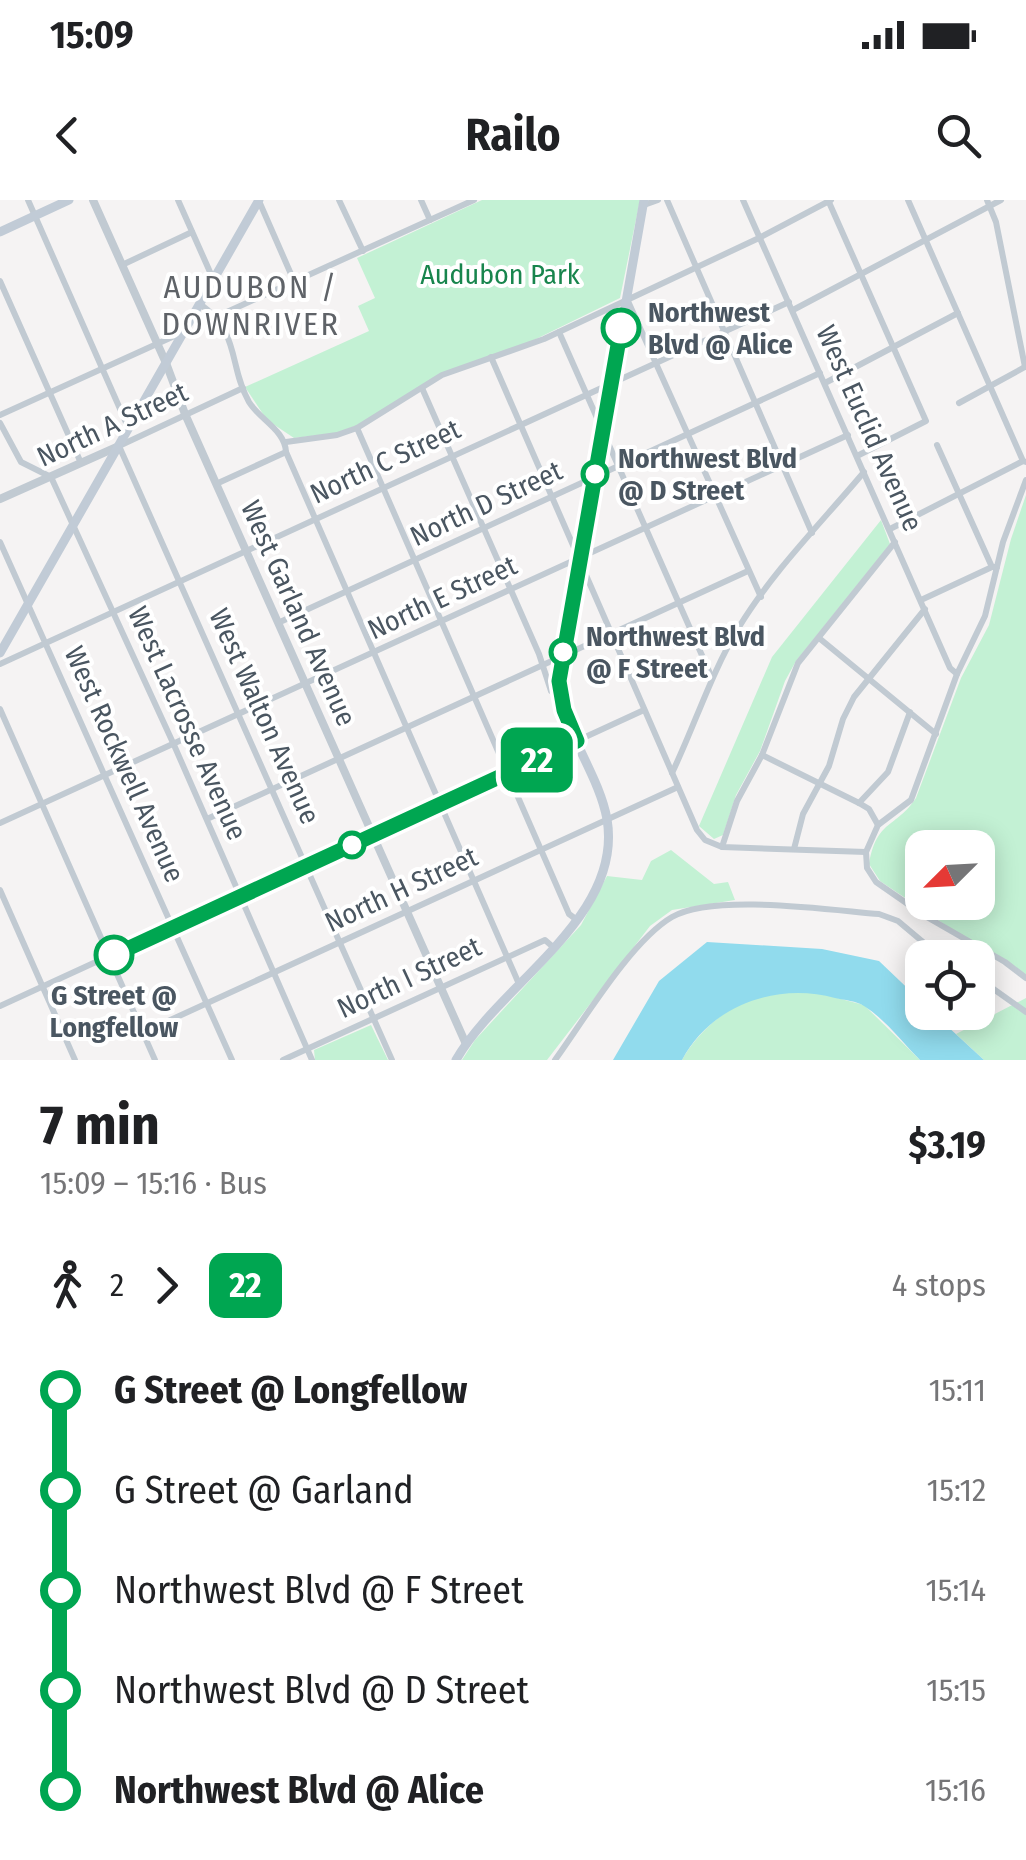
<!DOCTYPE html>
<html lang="en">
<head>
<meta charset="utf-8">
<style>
  body { margin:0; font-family:"Fira Sans Condensed",sans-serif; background:#f2f2f2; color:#202124; height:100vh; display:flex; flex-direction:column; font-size:38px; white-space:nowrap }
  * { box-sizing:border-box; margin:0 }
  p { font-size:32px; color:#757577 }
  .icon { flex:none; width:55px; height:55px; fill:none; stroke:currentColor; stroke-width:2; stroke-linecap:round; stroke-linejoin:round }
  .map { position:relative; height:860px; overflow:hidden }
  .panel { display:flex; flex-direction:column; background:#fff; flex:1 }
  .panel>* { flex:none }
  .badge { padding:0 20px; border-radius:15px; font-size:35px; line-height:65px }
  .needle { width:65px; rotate:246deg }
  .tools { position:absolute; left:905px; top:630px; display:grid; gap:20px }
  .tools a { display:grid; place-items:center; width:90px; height:90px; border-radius:20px; background:#fff; box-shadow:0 5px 25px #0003; font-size:50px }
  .map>.badge { position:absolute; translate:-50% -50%; box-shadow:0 0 0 5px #fff }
  .legs { display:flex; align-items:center; gap:15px; height:110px; padding:0 40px; font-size:32px }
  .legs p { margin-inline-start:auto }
  .overview { display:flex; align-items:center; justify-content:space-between; height:170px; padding:0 40px }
  h1 { font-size:55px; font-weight:700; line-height:75px }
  ul { padding:0 40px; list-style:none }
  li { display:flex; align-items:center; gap:35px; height:100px; font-size:38px }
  li i { display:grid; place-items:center; width:15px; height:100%; margin:0 12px; background:currentColor }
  li i::after { content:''; width:25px; height:25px; margin:-12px; border:8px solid; border-radius:50%; background:#fff }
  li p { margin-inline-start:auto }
  li:first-child i { background:linear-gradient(#0000 50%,currentColor 0) }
  li:last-child i { background:linear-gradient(currentColor 50%,#0000 0) }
  .status { display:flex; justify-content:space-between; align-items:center; height:70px; padding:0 50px; background:#fff; direction:ltr }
  .status svg { height:28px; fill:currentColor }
  header { display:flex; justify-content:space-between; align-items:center; height:130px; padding:0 40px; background:#fff; font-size:45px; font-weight:700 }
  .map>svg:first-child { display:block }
</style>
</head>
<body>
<div class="status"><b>15:09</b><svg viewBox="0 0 49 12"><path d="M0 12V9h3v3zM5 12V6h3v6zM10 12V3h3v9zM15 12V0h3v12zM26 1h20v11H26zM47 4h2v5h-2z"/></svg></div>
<header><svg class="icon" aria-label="back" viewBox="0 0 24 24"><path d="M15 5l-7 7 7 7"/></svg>Railo<svg class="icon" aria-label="search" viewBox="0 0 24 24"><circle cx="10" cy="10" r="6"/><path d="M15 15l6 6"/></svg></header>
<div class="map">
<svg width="1026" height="860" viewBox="0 0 1026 860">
  <rect width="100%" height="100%" fill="#f5f3f3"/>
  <g fill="#c3f1d4" fill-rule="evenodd">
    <path d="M 482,0 L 640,0 L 620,98 L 532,141 L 450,170 L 360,224 L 337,233 L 294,238 L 267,220 L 245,187 L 369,131 L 358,106 L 375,98 L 357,58 Z"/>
    <path d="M 1026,295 L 1026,779 L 880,681 L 869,664 C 877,619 895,629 916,598 L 961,478 L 989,425 L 1011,339 ZM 922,648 L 978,648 L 978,702 L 922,702 Z"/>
    <path d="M 881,320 L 890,344 L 796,461 L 785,481 L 760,551 L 736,595 L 723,635 L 714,639 L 699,626 L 772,457 Z"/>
    <path d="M 671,650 L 714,684 L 728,682 L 735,700 L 672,710 L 650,726 L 547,860 L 462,860 L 475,840 L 581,725 L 607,676 L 642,680 L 651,661 Z"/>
    <path d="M 784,793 L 818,793 L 864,805 L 920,860 L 682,860 C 695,836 724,808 751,799 C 761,796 773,795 784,793 Z"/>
    <path d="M 1026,798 L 1026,860 L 984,860 L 956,834 Z"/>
    <path d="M 371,825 L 388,860 L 315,860 L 314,850 Z"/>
  </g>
  <path fill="#91dbed" d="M 707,742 L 822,749 L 879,761 L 922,802 L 922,812 L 933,813 L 984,860 L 920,860 C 903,843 885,819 864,806 C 857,801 844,800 835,798 C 777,782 711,805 682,860 L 613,860 L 659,781 Z"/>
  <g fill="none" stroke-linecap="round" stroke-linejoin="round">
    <g stroke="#c1cad2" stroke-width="6">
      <path d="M 28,0 L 128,227"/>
      <path d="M 178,0 L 214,81"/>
      <path d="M 339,0 L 363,51"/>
      <path d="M 421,0 L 430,20"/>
      <path d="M 667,0 L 812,333"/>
      <path d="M 743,0 L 950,468 L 957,474"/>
      <path d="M 828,0 L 926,221 L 857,256"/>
      <path d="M 908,0 L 1023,261 L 1026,262"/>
      <path d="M 987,0 L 996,22 L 1025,167"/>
      <path d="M 259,1 L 294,81"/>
      <path d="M 644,5 L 658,0"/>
      <path d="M 122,65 L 192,32"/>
      <path d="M 0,81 L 81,263"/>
      <path d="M 627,99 L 761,397"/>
      <path d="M 200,104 C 241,133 228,165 249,202 C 260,220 285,230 286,252 L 519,784"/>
      <path d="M 793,110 L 1001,0"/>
      <path d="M 218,116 L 474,0"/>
      <path d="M 559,132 L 712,478"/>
      <path d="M 491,157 L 697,630 L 705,640 L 722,647 L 866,652"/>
      <path d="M 825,183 L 958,113"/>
      <path d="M 243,188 L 119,246 L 392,860"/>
      <path d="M 422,188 L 539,454 L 551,491 L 560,497"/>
      <path d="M 959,203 L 1025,167"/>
      <path d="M 0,215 L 181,133"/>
      <path d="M 0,223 L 21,262 L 51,277 L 174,545 L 312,860"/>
      <path d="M 357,228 L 569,714 L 577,720"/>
      <path d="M 286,242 L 337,235 L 357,228 L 442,175 L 544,139 L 759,38 L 831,0"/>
      <path d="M 937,245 L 992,367 L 997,367"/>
      <path d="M 1026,280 L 1003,342 L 985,416 L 957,474 L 911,600 L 878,625 L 866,652 L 867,668 L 876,682 L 925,716 L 1005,762 L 1026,778"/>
      <path d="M 216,284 L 286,252"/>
      <path d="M 890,329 L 1023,261"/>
      <path d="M 0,342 L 232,860"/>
      <path d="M 921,400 L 992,367"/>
      <path d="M 280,422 L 820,173"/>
      <path d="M 819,438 L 936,534"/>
      <path d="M 0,464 L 789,102"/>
      <path d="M 0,509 L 155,860"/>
      <path d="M 762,555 L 859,603 L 869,609 L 878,625"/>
      <path d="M 672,573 C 695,525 711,473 739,427 C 773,371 822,322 864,272"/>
      <path d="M 859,603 L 888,572 L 910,512"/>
      <path d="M 207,619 L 748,371"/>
      <path d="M 0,623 L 848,235"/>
      <path d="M 722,647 L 737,601 L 762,555 L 798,463 L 895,342"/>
      <path d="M 794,649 L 803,614 L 829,566 L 843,519 L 854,497 L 925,409"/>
      <path d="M 0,690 L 75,860"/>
      <path d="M 978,778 L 1026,812"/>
      <path d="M 0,806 L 644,510"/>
      <path d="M 142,833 L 678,587"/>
      <path d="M 283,860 L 545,740 L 553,747"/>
      <path d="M 555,860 C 584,820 631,741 672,717 C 713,693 830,710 879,714 L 898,721 L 942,758"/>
    </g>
    <g stroke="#c1cad2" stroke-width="8">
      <path d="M 93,0 L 166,163 L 185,214 L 466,844"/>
      <path d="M 0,299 L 119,246"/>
    </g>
    <g stroke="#c1cbd6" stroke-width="9">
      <path d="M 0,32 L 69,0"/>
      <path d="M 0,453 L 259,0"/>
      <path d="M 456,860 C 499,784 624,718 607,619 C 598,571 561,530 559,481 L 644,0"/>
    </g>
  </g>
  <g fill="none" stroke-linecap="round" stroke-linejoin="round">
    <defs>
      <path id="line-1" d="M 114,755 L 577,541 L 564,510 L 559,481 L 621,128"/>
    </defs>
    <use href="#line-1" stroke="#fff" stroke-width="22"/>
    <use href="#line-1" stroke="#00a651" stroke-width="15"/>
  </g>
  <g fill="#fff" stroke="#00a651" stroke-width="5">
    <circle cx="621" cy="128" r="18"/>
    <circle cx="595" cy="274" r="12"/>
    <circle cx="563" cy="452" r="12"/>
    <circle cx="352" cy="645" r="12"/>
    <circle cx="114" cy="755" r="18"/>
  </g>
  <g text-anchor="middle" stroke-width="8" stroke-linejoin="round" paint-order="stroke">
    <g font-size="28" fill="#18854d" stroke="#fff">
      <text x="500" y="84">Audubon Park</text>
    </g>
    <g font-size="28" font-weight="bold" fill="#4a5661" stroke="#fff" text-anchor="start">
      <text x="648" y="122">Northwest<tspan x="648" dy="32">Blvd @ Alice</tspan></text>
      <text x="618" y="268">Northwest Blvd<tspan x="618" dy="32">@ D Street</tspan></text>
      <text x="586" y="446">Northwest Blvd<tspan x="586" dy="32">@ F Street</tspan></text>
      <text x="114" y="805" text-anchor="middle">G Street @<tspan x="114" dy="32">Longfellow</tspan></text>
    </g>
    <g font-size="28" fill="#4a5661" stroke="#fff">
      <text transform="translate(112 224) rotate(-25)" y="10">North A Street</text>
      <text transform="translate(870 228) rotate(66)" y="10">West Euclid Avenue</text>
      <text transform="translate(385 261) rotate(-25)" y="10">North C Street</text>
      <text transform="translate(486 303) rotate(-25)" y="10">North D Street</text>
      <text transform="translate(442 397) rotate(-25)" y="10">North E Street</text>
      <text transform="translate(299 413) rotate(66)" y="10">West Garland Avenue</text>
      <text transform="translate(265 516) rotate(66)" y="10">West Walton Avenue</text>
      <text transform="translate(188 523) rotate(66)" y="10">West Lacrosse Avenue</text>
      <text transform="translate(125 564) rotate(66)" y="10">West Rockwell Avenue</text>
      <text transform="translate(401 689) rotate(-25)" y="10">North H Street</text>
      <text transform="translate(409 777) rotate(-25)" y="10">North I Street</text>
    </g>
    <g font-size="32" letter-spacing="2.5" fill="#5f6368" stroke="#fff">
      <text x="251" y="98">AUDUBON /<tspan x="251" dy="37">DOWNRIVER</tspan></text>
    </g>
  </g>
</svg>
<div class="tools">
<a><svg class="needle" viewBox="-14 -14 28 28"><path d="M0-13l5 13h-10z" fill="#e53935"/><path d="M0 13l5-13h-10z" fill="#757577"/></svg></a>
<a><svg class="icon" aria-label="locate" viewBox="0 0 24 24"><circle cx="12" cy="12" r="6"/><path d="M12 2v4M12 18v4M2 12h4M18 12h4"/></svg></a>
</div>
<b class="badge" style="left:537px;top:560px;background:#00a651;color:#fff">22</b>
</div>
<section class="panel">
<div class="overview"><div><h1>7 min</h1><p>15:09 – 15:16 · Bus</p></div><b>$3.19</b></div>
<div class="legs"><svg class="icon" aria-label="walk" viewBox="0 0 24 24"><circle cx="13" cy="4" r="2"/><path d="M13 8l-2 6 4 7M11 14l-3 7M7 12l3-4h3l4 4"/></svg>2<svg class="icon" aria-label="forward" viewBox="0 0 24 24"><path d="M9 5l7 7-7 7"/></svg><b class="badge" style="background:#00a651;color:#fff">22</b><p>4 stops</p></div>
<ul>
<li><i style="color:#00a651"></i><b>G Street @ Longfellow</b><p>15:11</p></li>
<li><i style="color:#00a651"></i><span>G Street @ Garland</span><p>15:12</p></li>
<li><i style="color:#00a651"></i><span>Northwest Blvd @ F Street</span><p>15:14</p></li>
<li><i style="color:#00a651"></i><span>Northwest Blvd @ D Street</span><p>15:15</p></li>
<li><i style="color:#00a651"></i><b>Northwest Blvd @ Alice</b><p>15:16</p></li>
</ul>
</section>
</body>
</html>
